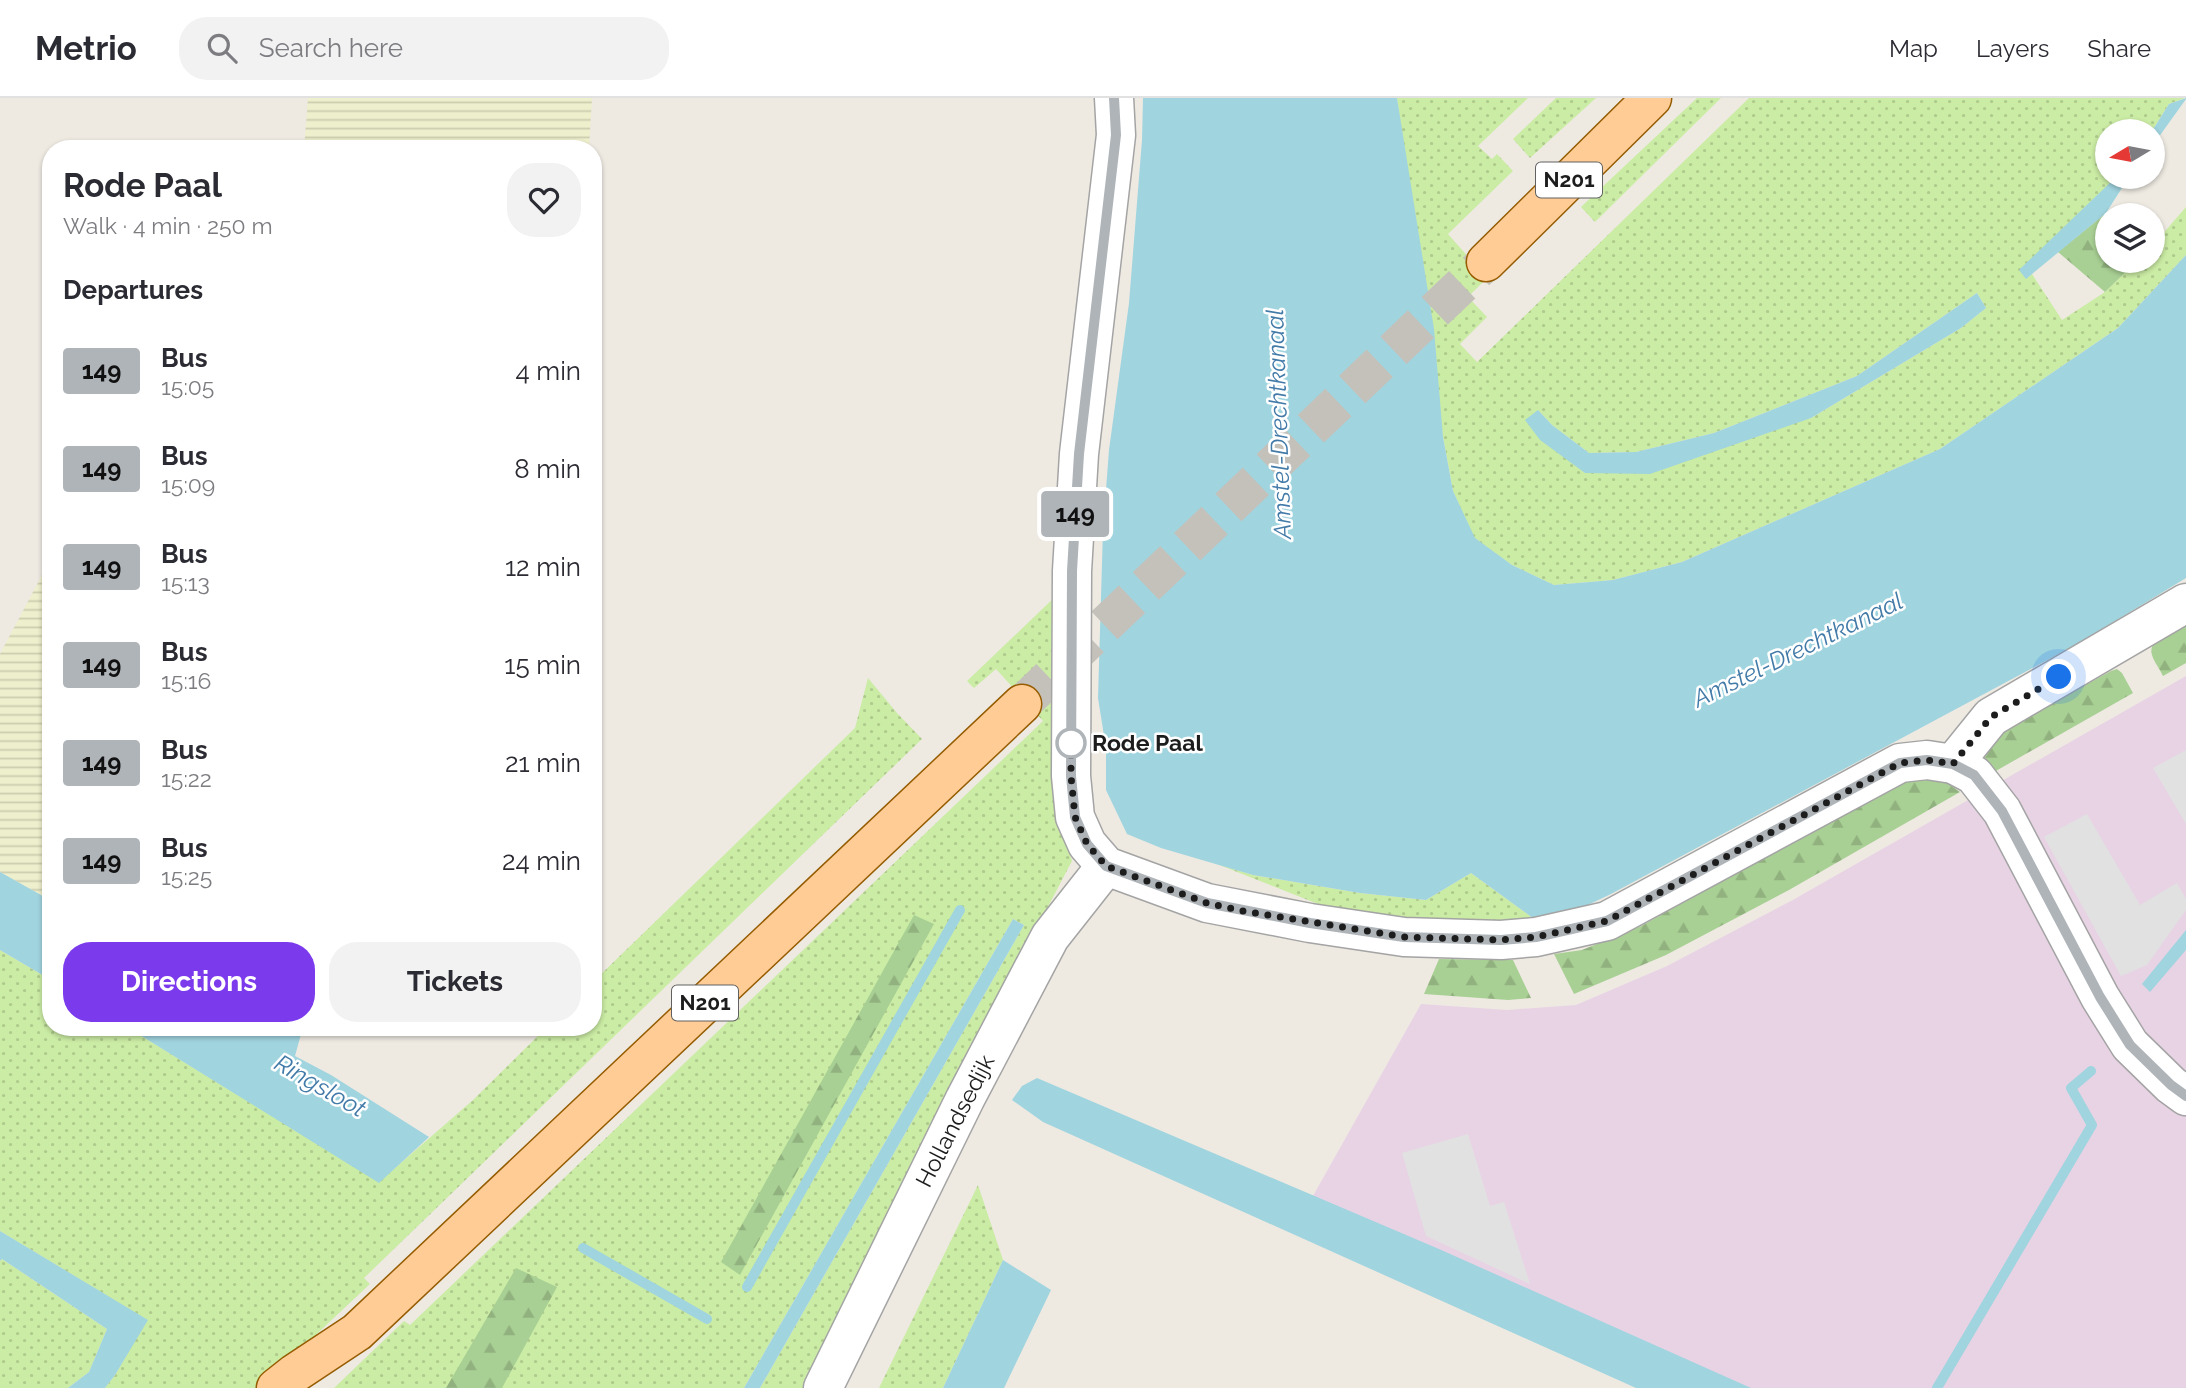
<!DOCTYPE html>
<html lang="en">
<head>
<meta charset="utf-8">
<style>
  body { margin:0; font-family:Raleway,sans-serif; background:#f2f2f3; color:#2b2b33; height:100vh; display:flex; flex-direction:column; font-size:26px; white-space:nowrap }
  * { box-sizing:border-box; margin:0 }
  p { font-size:23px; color:#7c7c81 }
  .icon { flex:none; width:38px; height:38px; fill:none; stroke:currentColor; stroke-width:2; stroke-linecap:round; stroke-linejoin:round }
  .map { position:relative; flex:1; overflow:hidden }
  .panel { position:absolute; left:42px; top:42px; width:560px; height:896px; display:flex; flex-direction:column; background:#fff; border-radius:28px; box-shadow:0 2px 5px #0004 }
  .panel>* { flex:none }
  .badge { padding:0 14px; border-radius:5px; font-size:24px; line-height:46px }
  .needle { width:46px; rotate:260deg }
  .tools { position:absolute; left:2095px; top:21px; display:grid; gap:14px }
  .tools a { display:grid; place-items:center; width:70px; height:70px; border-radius:50%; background:#fff; box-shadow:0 2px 5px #0004; font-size:35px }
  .you { position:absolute; width:35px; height:35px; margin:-18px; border:5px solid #fff; border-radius:50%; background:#1a73e8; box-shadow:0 0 0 10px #1a73e833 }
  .map>.badge { position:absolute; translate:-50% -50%; box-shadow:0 0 0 4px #fff }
  h2 { padding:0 21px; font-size:26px; line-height:63px }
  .round { display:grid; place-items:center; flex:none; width:74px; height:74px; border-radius:28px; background:#f2f2f3 }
  .head { display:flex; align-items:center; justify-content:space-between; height:119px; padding:0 21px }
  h1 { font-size:33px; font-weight:700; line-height:52px }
  .button { display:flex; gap:14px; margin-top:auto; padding:14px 21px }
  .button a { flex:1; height:80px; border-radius:28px; background:#7c3aed; color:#fff; font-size:28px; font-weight:700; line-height:80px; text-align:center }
  .button a+a { background:#f2f2f3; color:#2b2b33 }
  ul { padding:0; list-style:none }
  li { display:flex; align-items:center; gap:21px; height:98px; padding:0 21px }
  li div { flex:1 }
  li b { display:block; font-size:26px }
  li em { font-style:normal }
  li .badge { min-width:77px; font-weight:700; text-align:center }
  header { display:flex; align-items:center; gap:42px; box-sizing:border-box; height:98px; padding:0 35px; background:#fff; border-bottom:2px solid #e1e1e2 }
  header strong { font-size:33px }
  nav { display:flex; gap:38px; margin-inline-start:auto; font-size:24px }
  .search { width:490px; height:63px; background:#f2f2f3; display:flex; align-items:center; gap:18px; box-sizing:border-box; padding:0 24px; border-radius:28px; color:#7c7c81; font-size:26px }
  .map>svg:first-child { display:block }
</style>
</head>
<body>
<header>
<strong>Metrio</strong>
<div class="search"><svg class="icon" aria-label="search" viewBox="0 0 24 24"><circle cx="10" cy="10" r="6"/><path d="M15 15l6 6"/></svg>Search here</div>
<nav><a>Map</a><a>Layers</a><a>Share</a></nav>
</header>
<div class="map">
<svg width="2186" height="1290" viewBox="0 0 2186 1290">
  <defs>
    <pattern id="farmland-rules" width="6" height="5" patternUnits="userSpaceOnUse" patternTransform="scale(1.75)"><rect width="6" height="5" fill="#eeefcc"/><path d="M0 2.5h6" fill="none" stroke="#ccccaf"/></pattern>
    <pattern id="grass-dots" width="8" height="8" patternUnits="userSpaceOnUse" patternTransform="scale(1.75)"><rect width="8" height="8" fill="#cbeca4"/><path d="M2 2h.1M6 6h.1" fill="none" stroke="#aeca8d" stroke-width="1.8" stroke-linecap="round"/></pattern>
    <pattern id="forest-firs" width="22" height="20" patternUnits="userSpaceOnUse" patternTransform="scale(1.75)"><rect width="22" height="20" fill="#a9d094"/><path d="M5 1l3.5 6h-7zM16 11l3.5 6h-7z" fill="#91b27f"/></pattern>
  </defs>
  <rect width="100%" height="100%" fill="#eeeae2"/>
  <path fill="#e8d3e5" d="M 2186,578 L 2186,1290 L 1664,1290 L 1300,1121 L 1421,906 L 1507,912 L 1576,907 L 1667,868 L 1791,803 Z"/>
  <g fill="url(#farmland-rules)">
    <path d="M 308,0 L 592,0 L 589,51 L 304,51 Z"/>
    <path d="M 51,460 L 51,805 L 41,797 L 0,774 L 0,556 Z"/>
  </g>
  <g fill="url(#grass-dots)" fill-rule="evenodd">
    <path d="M 1397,0 L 1528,0 L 1478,48 L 1492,61 L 1497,56 L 1513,73 L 1448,136 L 1487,180 L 1468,199 L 1487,219 L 1460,246 L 1477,264 L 1749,0 L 2185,0 L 2169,6 L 2152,33 L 2107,33 L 2107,79 L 2116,79 L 2026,181 L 2032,176 L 2062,222 L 2105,194 L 2137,163 L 2152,163 L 2153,147 L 2186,109 L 2186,157 L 2118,230 L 1940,351 L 1682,464 L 1613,482 L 1554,487 L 1512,467 L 1474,440 L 1453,393 L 1443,339 ZM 1977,195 L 1986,210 L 1961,230 L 1811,320 L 1585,375 L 1538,312 L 1552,327 L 1589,355 L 1636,354 L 1714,335 L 1857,278 Z"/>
    <path d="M 1556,0 L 1596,0 L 1530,60 L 1513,41 Z"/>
    <path d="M 1697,0 L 1721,0 L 1595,124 L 1581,109 Z"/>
    <path d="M 1058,496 L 1062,730 L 1072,763 L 1012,877 L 809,1290 L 760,1290 L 1024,827 L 1013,821 L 744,1290 L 334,1290 L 404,1223 L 410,1227 L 1043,623 L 996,571 L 974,590 L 967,583 Z"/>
    <path d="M 868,580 L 897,615 L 922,641 L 364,1180 L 370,1186 L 272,1278 L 257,1290 L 105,1290 L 115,1277 L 147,1222 L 0,1133 L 0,852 L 51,882 L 51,929 L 127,929 L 379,1084 L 473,1002 L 547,929 L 593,929 L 593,884 L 855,630 Z"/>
    <path d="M 1217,766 L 1253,777 L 1360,795 L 1426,802 L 1471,775 L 1537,823 L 1499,827 L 1346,817 Z"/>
    <path d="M 978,1087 L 1003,1162 L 943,1290 L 879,1290 Z"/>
    <path d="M 2,1161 L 107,1231 L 89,1274 L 68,1290 L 0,1290 L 0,1163 Z"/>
  </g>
  <g fill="url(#forest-firs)">
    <path d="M 2106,115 L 2107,163 L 2136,164 L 2105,194 L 2058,154 Z"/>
    <path d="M 2186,524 L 2186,565 L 2163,578 C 2160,571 2154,564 2152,557 C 2147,540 2175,530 2186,524 Z"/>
    <path d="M 2117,571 L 2122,575 L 2133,595 L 1994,674 L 1978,661 L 1998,635 L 2111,573 Z"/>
    <path d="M 1909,677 L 1937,678 L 1960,694 L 1789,792 L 1666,857 L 1574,896 L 1554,856 L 1582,852 L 1641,828 Z"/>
    <path d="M 914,817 L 934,826 L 740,1177 L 721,1164 Z"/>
    <path d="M 1439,861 L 1513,862 L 1531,900 L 1508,902 L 1424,896 Z"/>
    <path d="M 516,1170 L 557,1189 L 502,1290 L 446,1290 Z"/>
  </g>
  <g fill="#e1e1e1">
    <path d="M 2186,652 L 2186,726 L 2153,670 Z"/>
    <path d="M 2087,716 L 2140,807 L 2177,785 L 2186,801 L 2186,812 L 2147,867 L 2121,878 L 2044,739 Z"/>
    <path d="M 1468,1036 L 1490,1108 L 1504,1104 L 1530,1186 L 1426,1138 L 1402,1055 Z"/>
  </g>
  <g fill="#a0d4df">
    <path d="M 1143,0 L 1397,0 L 1434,231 L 1443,339 L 1453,393 L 1475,440 L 1512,467 L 1554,487 L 1613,482 L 1682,464 L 1940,351 L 2118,230 L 2186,157 L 2186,480 L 2079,545 L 1611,796 L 1573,814 L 1537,823 L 1471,775 L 1426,802 L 1360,795 L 1253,777 L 1161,750 L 1127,736 L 1106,692 L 1106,650 L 1098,600 L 1103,431 L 1109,352 L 1129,205 L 1142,42 Z"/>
    <path d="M 2186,0 L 2186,1 L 2153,47 L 2152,33 L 2169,6 Z"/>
    <path d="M 2116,79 L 2129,79 L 2106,115 L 2026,181 L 2019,172 Z"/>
    <path d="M 1977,195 L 1986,210 L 1961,230 L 1811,320 L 1650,376 L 1585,375 L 1540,342 L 1525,322 L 1538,312 L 1552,327 L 1589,355 L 1636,354 L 1714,335 L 1857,278 Z"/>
    <path d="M 0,774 L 41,797 L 51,805 L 51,882 L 0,852 Z"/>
    <path d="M 1013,821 L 1024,827 L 760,1290 L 744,1290 Z"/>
    <path d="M 2186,832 L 2186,852 L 2150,894 L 2142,886 Z"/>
    <path d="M 127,929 L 263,929 L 281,938 L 286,929 L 292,929 L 301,936 L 295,958 L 331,977 L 429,1039 L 379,1085 Z"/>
    <path d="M 1037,980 L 1439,1151 L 1751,1290 L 1636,1290 L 1043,1024 L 1012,1002 L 1022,988 Z"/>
    <path d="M 0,1133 L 148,1222 L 115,1277 L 105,1290 L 68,1290 L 89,1274 L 107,1231 L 2,1161 L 0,1163 Z"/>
    <path d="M 1003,1162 L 1051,1192 L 1004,1290 L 943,1290 Z"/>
  </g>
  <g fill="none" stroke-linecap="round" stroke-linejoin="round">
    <g stroke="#a0d4df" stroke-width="10">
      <path d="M 583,1150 L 707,1221"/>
      <path d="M 747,1189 L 960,812"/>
      <path d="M 1937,1290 L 2092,1027 L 2071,990 L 2091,973"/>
    </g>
    <path stroke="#c4c1bb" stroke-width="38" stroke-dasharray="38 19" stroke-linecap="butt" d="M 1022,606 L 1486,164"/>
    <defs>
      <g id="minor">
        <path d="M 1114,0 L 1116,37 L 1079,356 L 1072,473 L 1071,678 L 1075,719 L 1087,746 L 1106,768 L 1207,805 L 1310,825 L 1404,839 L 1501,842 L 1536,839 L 1607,823 L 1900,665 L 1927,662 L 1953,666 L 1974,677 L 2002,713 L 2100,899 L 2130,947 L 2171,987 L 2186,998"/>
        <path d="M 1953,666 L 1991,619 L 2186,505"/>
        <path d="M 823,1290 L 965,1001 L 1050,839 L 1106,768"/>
      </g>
      <g id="major">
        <path d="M 1486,164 L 1652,0"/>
        <path d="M 276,1290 L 295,1275 L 357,1234 L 1022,606"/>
      </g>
    </defs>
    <use href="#minor" stroke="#a4a4a4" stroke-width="41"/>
    <use href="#major" stroke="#955c00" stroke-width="41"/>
    <use href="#minor" stroke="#fff" stroke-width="38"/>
    <use href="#major" stroke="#ffcc96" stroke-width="38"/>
  </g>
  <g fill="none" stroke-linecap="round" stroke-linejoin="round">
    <defs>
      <path id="line" d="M 1114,0 L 1116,37 L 1079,356 L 1072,473 L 1071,678 L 1075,719 L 1087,746 L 1106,768 L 1207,805 L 1310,825 L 1404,839 L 1501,842 L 1536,839 L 1607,823 L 1900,665 L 1927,662 L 1953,666 L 1974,677 L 2002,713 L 2100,899 L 2130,947 L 2171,987 L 2186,998"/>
    </defs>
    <use href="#line" stroke="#fff" stroke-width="16"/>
    <use href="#line" stroke="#afb4b9" stroke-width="10"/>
    <path stroke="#1d1d1d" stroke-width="7" stroke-dasharray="0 12.6" d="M 1071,645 L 1071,678 L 1075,719 L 1087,746 L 1106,768 L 1207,805 L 1243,813 L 1404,839 L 1501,842 L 1536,839 L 1607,823 L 1900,665 L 1927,662 L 1953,666 L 1991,619 L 2059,579"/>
  </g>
  <circle fill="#fff" stroke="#afb4b9" stroke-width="3.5" cx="1071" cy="645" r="14"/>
  <g text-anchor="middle" stroke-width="5" stroke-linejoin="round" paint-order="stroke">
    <g fill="#fff" stroke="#616161" stroke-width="2">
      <rect x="1536" y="64.5" width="66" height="35" rx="5"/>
      <rect x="672" y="887.5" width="66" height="35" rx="5"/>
    </g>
    <g font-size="21" font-weight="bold" fill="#1d1d1d">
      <text x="1569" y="89">N201</text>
      <text x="705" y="912">N201</text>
    </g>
    <g font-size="23" font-weight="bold" fill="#1d1d1d" stroke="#fff" text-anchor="start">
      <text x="1092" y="653">Rode Paal</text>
    </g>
    <g font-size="23" fill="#1d1d1d" stroke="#fff">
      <text transform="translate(955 1023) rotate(-63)" y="8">Hollandsedijk</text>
    </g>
    <g font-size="24" font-style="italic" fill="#427aa8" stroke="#fff">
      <text transform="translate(1279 326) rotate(-92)" y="8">Amstel-Drechtkanaal</text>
      <text transform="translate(1798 552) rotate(-26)" y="8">Amstel-Drechtkanaal</text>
      <text transform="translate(320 988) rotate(30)" y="8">Ringsloot</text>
    </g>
  </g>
</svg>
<div class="tools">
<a><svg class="needle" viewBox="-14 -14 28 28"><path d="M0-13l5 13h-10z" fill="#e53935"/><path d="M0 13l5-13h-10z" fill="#7c7c81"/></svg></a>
<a><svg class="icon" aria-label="layers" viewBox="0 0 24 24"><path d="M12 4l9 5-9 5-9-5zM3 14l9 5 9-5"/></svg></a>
</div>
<div class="you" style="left:2059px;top:579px"></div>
<b class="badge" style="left:1075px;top:416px;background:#afb4b9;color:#111">149</b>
<section class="panel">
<div class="head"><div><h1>Rode Paal</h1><p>Walk · 4 min · 250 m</p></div><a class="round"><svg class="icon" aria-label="heart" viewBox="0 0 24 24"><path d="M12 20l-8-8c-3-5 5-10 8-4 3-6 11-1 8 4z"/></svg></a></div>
<h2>Departures</h2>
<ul>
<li><span class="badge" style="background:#afb4b9;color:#111">149</span><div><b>Bus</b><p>15:05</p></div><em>4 min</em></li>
<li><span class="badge" style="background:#afb4b9;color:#111">149</span><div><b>Bus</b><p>15:09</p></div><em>8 min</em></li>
<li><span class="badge" style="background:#afb4b9;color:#111">149</span><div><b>Bus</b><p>15:13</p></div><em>12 min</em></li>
<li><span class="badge" style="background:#afb4b9;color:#111">149</span><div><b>Bus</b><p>15:16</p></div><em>15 min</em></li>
<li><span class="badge" style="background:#afb4b9;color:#111">149</span><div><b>Bus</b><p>15:22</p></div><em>21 min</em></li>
<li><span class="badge" style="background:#afb4b9;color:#111">149</span><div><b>Bus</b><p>15:25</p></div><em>24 min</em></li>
</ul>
<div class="button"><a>Directions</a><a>Tickets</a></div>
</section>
</div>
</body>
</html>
